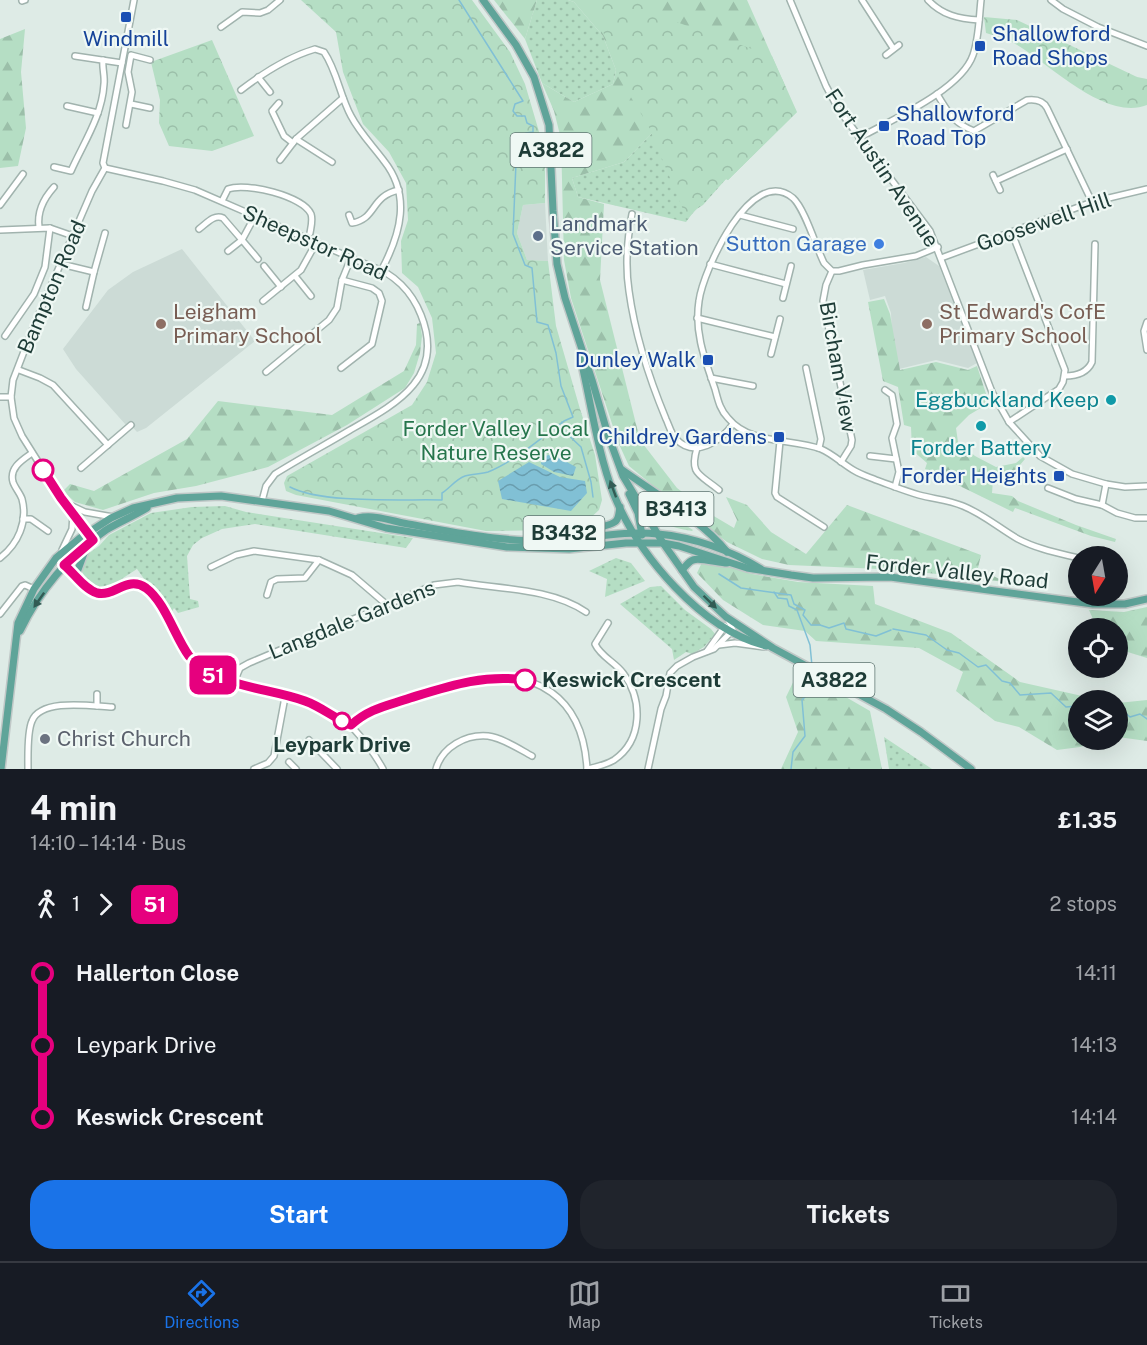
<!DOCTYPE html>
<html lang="en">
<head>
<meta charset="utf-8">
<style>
  body { margin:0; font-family:"Public Sans",sans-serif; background:#20242c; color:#f1f3f6; height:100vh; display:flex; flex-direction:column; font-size:22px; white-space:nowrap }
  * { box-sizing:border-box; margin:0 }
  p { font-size:20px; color:#9ea1a6 }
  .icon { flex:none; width:33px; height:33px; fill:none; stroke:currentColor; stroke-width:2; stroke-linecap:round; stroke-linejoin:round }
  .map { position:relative; height:769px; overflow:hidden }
  .details { display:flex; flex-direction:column; background:#171b24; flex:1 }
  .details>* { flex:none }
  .badge { padding:0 12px; border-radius:9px; font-size:21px; line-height:39px }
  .needle { width:39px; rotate:191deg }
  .fabs { position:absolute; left:1068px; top:546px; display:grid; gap:12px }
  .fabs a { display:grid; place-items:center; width:60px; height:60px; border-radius:50%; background:#171b24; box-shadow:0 6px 24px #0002; font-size:30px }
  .map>.badge { position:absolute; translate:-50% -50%; box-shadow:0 0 0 3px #fff }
  .legs { display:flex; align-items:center; gap:9px; height:66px; padding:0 30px; font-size:20px }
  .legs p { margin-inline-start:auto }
  .overview { display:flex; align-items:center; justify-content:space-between; height:102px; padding:0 30px }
  h1 { font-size:33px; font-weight:700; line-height:45px }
  .action { display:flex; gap:12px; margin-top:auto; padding:12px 30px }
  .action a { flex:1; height:69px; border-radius:24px; background:#1a73e8; color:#fff; font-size:24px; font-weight:700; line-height:69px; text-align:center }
  .action a+a { background:#20242c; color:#f1f3f6 }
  ul { padding:0 30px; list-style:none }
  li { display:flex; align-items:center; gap:21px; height:72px; font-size:22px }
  li i { display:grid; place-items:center; width:9px; height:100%; margin:0 8px; background:currentColor }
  li i::after { content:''; width:15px; height:15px; margin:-8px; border:4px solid; border-radius:50%; background:#171b24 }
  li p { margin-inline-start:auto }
  li:first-child i { background:linear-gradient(#0000 50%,currentColor 0) }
  li:last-child i { background:linear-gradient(currentColor 50%,#0000 0) }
  .tabs { display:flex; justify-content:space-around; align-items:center; height:84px; border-top:2px solid #363941; background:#171b24; font-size:16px; color:#9ea1a6 }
  .tabs a { display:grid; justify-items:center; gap:3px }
  .tabs .selected { color:#1a73e8 }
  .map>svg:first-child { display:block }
</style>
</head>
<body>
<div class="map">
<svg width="1147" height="769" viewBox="0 0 1147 769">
  <defs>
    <pattern id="grass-dots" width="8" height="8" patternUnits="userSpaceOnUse" patternTransform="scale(1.5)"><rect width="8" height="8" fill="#b5dec4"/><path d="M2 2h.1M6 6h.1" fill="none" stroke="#9bbfa9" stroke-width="1.8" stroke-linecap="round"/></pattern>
    <pattern id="forest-firs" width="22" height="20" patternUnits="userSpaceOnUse" patternTransform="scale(1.5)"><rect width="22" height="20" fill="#b5dec4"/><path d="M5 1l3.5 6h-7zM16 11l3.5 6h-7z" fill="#9bbfa9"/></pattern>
    <pattern id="park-crowns" width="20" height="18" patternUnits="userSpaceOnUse" patternTransform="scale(1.5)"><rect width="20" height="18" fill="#b5dec4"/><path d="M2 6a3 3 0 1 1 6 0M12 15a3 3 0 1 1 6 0" fill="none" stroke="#9bbfa9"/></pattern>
    <pattern id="water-waves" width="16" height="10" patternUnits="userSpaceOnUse" patternTransform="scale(1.5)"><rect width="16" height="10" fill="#81c0d5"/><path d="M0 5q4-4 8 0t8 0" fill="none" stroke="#699dae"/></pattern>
  </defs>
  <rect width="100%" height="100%" fill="#deebe6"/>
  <g fill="#ccdbd6">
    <path d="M 545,203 L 548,261 L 527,260 L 517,233 L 523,205 Z"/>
    <path d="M 182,249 L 255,341 L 146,428 L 137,432 L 129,423 L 126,425 L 76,369 L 63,349 L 108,290 L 133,272 Z"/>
    <path d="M 926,257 L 939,266 L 977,363 L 968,368 L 936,360 L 899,369 L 892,336 L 891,313 L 885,296 L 870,300 L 863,270 L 904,263 Z"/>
  </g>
  <g fill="url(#grass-dots)">
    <path d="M 537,0 L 568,0 L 574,2 L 603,36 L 616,70 L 613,84 L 574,102 L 542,83 L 525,39 Z"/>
    <path d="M 797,112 L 728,180 L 726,179 L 703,205 L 695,210 L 686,222 L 578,197 L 572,178 L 624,162 L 659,126 Z"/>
    <path d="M 653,504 L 693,530 L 692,531 C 669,527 664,526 651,506 Z"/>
    <path d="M 225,506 L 246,512 L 413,538 L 406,548 L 255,524 L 222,529 L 202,538 L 193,545 L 187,556 L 190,599 L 198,601 L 199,607 L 178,613 L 174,608 L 170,615 L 137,569 L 120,580 L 115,587 L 103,589 L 91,585 L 86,580 L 80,567 L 85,556 L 99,546 L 109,535 L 151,513 L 192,507 Z"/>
    <path d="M 616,558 L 631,563 L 645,581 L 605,597 L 607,579 L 589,571 Z"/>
    <path d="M 661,586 L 685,610 L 711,629 L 715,634 L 704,647 L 692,654 L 686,652 L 674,660 L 672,649 L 620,604 L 650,587 Z"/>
    <path d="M 884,737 L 932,769 L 889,769 Z"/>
  </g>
  <g fill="url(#forest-firs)">
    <path d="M 494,0 L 537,0 L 525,39 Z"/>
    <path d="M 568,0 L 747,0 L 786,88 L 659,126 L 624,162 L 572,178 L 578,197 L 604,204 L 600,280 L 640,440 L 677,488 L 712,515 L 734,528 L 737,520 L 726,497 L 747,505 L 771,532 L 806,554 L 847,505 L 981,555 L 978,568 L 1005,582 L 902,570 L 789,565 L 762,559 L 727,542 L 688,514 L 629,466 L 618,442 L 571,298 L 564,260 L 561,139 L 554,111 L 542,83 L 574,102 L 613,84 L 616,70 L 603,36 L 574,2 Z"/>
    <path d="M 25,29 L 21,72 L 26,128 L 18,166 L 0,168 L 0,39 Z"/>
    <path d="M 884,299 L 890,314 L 900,370 L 936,362 L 968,370 L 977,366 L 989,403 L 969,415 L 956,428 L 958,442 L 975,456 L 996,467 L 1016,463 L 1023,457 L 1025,459 L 1009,478 L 993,480 L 992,493 L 1012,496 L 1018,501 L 1076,525 L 1116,539 L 1115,542 L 1091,536 L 1015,508 L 1013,512 L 925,469 L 927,463 L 912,450 L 911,427 L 904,425 L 898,387 L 883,381 L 868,302 Z"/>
    <path d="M 420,323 L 422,336 L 420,353 L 414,373 L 405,388 L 347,425 L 268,467 L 196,486 L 154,493 L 103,510 L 75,502 L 63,491 L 70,484 L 94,491 L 187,439 L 218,401 L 332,415 L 404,371 L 416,345 L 417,324 Z"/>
    <path d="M 704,558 L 752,574 L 798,582 L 873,586 L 875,604 L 951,633 L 1020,682 L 1100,700 L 1078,700 L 1078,740 L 1106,740 L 1080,747 L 1057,750 L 1019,727 L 995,721 L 956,691 L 963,672 L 919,648 L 816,641 L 805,631 L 763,625 L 723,600 L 697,573 Z"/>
    <path d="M 1147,607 L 1147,658 L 1118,649 L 1118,628 L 1097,628 L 1089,610 L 1124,612 Z"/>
    <path d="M 799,670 L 870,711 L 882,769 L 781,769 L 798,732 L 786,697 Z"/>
    <path d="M 1147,700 L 1147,741 L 1118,737 L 1118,703 Z"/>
  </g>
  <g fill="url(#park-crowns)">
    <path d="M 301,0 L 472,0 L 510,52 L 525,84 L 545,152 L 545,203 L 523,205 L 517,233 L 527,260 L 548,261 L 556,326 L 580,409 L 595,455 L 602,500 L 599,510 L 584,524 L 552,530 L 486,531 L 296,495 L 286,491 L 284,483 L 287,476 L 412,405 L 427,382 L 436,353 L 432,318 L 418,287 L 402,273 L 401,241 L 408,220 L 406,183 L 389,152 L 363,124 L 343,72 L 336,32 Z"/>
    <path d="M 576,0 L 643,0 L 648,10 L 654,14 L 772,56 L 797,112 L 728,180 L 726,179 L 687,219 L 648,125 L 624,86 L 597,16 Z"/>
    <path d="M 984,17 L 1017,20 L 1137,77 L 1147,79 L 1147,105 C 1104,122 1047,61 1012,42 C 1004,38 994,36 986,33 Z"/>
    <path d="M 212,40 L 254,136 L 212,151 L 169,146 L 159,123 L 160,100 L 151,62 Z"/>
  </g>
  <g fill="url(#water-waves)">
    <path d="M 552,454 L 576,467 L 573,476 L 554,472 L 541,464 L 542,457 Z"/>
    <path d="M 529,462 L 560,477 L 585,481 L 587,493 L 571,511 L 502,499 L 498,481 Z"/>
  </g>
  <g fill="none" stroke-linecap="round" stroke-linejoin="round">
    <g stroke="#81c0d5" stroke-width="1.5">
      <path d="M 562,422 L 564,431 L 581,447 L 591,482 L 593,497"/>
      <path d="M 290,487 C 322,504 403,499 442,500 L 442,493 C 450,488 456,479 465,476 C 472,474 481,474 488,472 C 515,461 541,438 564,421 L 573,417 L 561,386 L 556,353 L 548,325 L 537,322 L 532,268 L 525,265 L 513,234 L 516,163 L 528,144 L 526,133 L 533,132 L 533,126 L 527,123 L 525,116 L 517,116 L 513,111 L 515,104 L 523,101 L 459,0"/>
      <path d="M 719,574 L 741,588 L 791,595 L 794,604 L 805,610 L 803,615 L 811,625 L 820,625 L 829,628 L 844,623 L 846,629 L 876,636 L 891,630"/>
      <path d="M 774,592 L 778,598 L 787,599 L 789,606 L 797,610 L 810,645 L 812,666"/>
      <path d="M 893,629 L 926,635 L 947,650 L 959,653 L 978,667 L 986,665 L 1002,681 L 1010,683 L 1020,695 L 1051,693 L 1066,707 L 1078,706"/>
      <path d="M 1118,711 L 1123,711 L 1130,717 L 1140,714 L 1147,719"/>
      <path d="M 791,769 L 793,752 L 805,736 L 802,700 C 810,692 817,686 814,674"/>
    </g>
    <defs>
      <g id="minor">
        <path d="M 790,0 L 826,86 L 839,110 L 930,231 L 992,392 L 1009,422 L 1040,456 L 1072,474 L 1106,484 L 1125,487 L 1147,486"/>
        <path d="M 862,0 L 893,48"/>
        <path d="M 928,0 C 942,15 959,19 979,20"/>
        <path d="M 1051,0 L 1063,9 L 1098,27 L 1147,46"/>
        <path d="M 22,1 L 25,0"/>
        <path d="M 221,27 L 242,12 L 260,13 L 268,10 L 280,0"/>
        <path d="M 886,55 L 899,45"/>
        <path d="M 75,56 L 122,63"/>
        <path d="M 258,77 L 270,92"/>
        <path d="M 241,90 C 263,73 288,57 315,49 L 324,52 C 337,71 340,96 351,116 C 360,133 372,145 384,161 C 411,195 401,233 382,269"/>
        <path d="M 937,94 C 948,112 953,123 974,131 L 1027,100 C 1035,99 1043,100 1047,108 L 1092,202"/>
        <path d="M 279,103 L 272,111 L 284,136 L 293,143"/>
        <path d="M 131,104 L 150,108"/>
        <path d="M 67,106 L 98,113"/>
        <path d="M 126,125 L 132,92 L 128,72 L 131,55 L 150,60"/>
        <path d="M 859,138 C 891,120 961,90 973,55 C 979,38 979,18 981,0"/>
        <path d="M 296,139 L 332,162"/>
        <path d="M 280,160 L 296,139 L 343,98"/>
        <path d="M 54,167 L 71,171 C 84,142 102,116 104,84 C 105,76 102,68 103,60"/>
        <path d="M 105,168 L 163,181 L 195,190 L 370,266 C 394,273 412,292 421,315 C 446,378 396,404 350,430 C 325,445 299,459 275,474 L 266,486 L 262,501"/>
        <path d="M 993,175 L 1000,190"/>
        <path d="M 996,181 L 1067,149"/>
        <path d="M 222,201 L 228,189 C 246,182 303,196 311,214 C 313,220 311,227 310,233"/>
        <path d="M 0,205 L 23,174"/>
        <path d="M 632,214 C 627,240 625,265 629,291 C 635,335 649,378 666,419 C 669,425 671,434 676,439 C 695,459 721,441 733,424"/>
        <path d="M 349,215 L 352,223 C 377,219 370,196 399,190"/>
        <path d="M 740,215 L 793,229"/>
        <path d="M 39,227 C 37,212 44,198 54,187"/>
        <path d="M 199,229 C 207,223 214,214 223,218 L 242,240 L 255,216"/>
        <path d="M 0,230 L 50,228 L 73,236"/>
        <path d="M 938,247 L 916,256 L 863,265 L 839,271 L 832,271 L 824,263 C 816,247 805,209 793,198 C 751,163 703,271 699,301 C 694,332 705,360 715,389 C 718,400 720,410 728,418 C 750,445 791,438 821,449 C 833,454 844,465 855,471 C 862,475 869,477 876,480 C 890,485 905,491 919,495 C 934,499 949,500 963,506 C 983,514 999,528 1018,539 C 1037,549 1058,553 1078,558"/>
        <path d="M 228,251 L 242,240 L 258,259"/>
        <path d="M 941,258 L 1092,202 L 1147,189"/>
        <path d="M 61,264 L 94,272"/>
        <path d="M 710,264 L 786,284"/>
        <path d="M 264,266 L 281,287"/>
        <path d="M 832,271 L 826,285 L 823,301 L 852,440 L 851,446 L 841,462"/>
        <path d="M 295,276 L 311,296"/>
        <path d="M 783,298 L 791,266"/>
        <path d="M 263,301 L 301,270 L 316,243"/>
        <path d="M 86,307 L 94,272 L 105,233"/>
        <path d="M 697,318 L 775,337"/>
        <path d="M 1147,322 L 1144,331 L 1147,350"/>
        <path d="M 5,336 L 34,294 L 45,267 L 50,228"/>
        <path d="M 771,354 L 780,319"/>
        <path d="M 341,368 L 372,344 L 382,301 L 379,293 L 372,288 L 342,280"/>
        <path d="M 806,368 L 821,439 L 819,448"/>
        <path d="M 19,370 L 40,378 L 53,385 L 108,445"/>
        <path d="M 266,372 L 329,320 L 337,308 L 342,280 L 351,258"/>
        <path d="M 1065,376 C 1076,376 1087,373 1092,362 L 1095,244"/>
        <path d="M 711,378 L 753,386"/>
        <path d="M 885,390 L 892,395 L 897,424 L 892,438 L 899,472 L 895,487"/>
        <path d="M 0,397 L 11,397"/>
        <path d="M 1009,422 L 1059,389 L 1063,382 L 1065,370 L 1012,233"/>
        <path d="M 780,441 L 775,493 L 777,497 L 824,527"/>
        <path d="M 697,448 C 689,475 700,474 719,490"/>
        <path d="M 870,456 L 896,459"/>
        <path d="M 81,468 L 131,425"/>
        <path d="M 1048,488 L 1076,499 L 1102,505 L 1117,513 L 1135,518 L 1147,518"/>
        <path d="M 68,504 L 85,512 L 113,517"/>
        <path d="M 1102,505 L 1106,484"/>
        <path d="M 23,519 L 31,519 L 48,531"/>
        <path d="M 87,533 L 61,498 L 22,436 L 14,418 L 11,397 L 13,380 L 35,323 L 92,191 L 105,168 L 103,163 L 134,0"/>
        <path d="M 62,550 L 72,529 L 73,514"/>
        <path d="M 0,558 C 18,544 28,522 22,499 C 20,493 15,488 13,482 C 9,468 22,460 32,453"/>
        <path d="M 56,558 C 65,566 87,590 98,593 C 116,596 127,576 145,588 C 170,606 173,644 196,664 C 220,685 256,685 285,697 C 300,697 343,717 352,727 C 364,740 375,754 383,769"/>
        <path d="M 211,567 L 236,555 L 254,551 L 319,560 L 352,575 L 386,604"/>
        <path d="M 267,595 L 271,582 L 277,579 L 305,578 L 319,560"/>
        <path d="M 0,614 L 22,586 L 25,585 L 34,589"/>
        <path d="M 719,645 L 735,643 L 765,647"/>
        <path d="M 707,651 L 725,626"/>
        <path d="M 234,682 L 240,668 L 249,663 L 434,585 L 458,582 C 498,589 551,588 586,612"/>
        <path d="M 97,706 L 97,694"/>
        <path d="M 351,725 C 372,707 397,703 422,694 C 437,690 452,684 467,681 C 536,666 583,697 587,769"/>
        <path d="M 309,740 L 337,769"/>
        <path d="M 289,762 L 296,769"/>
        <path d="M 28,769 C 28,757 27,732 32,721 C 41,698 91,706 112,707"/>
        <path d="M 254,769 L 268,763 L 274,756 L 285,697"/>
        <path d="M 436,769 C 442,747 466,734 488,736 C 503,738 519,749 532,756"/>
        <path d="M 587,769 C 596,767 606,765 614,760 C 643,740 643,700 623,673 C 615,662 601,657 595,644 L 608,623"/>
        <path d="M 648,769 L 661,709 L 666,696 L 670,673 L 677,666 L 693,657 L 714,649 L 733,630 L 727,618"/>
      </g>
      <g id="major">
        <path d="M 483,0 L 516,45 L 534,77 L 549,125 L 553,211 L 557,264 L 565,298 L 592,380 L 608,435 L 623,476 L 663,543 L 694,587 L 726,617 L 773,648 L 886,709 L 921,732 L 971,769"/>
        <path d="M 580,356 C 591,402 597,451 614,495 C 639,556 701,629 766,646"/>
        <path d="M 621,469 C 653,492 704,522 727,552"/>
        <path d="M 629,494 L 638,513 L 642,535"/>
        <path d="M 358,518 C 374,514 392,521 408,524 C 436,529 465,535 494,538 C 512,540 530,542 548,541 C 585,540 621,530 658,534 C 692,537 731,550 761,569"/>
        <path d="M 530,537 C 544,536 609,529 616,521 C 619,518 619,512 620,507"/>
        <path d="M 682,570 C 685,567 689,561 693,560 C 699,557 719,563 727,563"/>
        <path d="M 76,575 L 86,548"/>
        <path d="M 20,631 C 39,591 69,555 106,530 C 119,522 134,516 147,508"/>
        <path d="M 1,769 L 18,623 L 34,589 L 56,558 L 80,538 L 111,518 L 133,508 L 177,498 L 221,496 L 329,511 L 386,528 L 507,547 L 569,549 L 626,543 L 663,543 L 679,546 L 747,568 L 791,575 L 813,578 L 890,577 L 1093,604 L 1125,604 L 1147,599"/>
      </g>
    </defs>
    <use href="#minor" stroke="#a1b3ae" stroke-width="8"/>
    <use href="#major" stroke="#c0c8c7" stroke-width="10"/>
    <use href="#minor" stroke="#fff" stroke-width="5"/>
    <use href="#major" stroke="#5fa499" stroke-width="7"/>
  </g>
  <defs><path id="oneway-solid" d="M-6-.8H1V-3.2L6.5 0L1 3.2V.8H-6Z" transform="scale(1.5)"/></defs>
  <g fill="#325b54">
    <use href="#oneway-solid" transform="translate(613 489) rotate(-110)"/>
    <use href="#oneway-solid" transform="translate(39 600) rotate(125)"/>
    <use href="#oneway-solid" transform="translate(710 602) rotate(44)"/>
  </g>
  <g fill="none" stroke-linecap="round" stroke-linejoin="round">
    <defs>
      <path id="line-1" d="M 43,470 L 61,498 L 93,540 L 64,565 C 74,573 84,589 97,593 C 115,597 127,575 146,588 C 165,602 175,637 189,656 C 217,688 267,687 305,701 C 322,707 335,719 351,725 C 370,708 387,706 410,698 C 449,686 484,674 525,680"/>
    </defs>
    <use href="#line-1" stroke="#fff" stroke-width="14"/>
    <use href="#line-1" stroke="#e6007e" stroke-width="9"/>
  </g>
  <g fill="#1a4fb4" stroke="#eff8f4" stroke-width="2">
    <rect x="120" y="11" width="12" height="12" rx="3"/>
    <rect x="974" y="40" width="12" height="12" rx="3"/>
    <rect x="878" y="120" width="12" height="12" rx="3"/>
    <rect x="702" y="354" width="12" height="12" rx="3"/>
    <rect x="773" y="431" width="12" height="12" rx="3"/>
    <rect x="1053" y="470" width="12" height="12" rx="3"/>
  </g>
  <circle fill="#5c6f8a" stroke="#eff8f4" stroke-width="2" cx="538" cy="236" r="6"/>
  <circle fill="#3f7fe0" stroke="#eff8f4" stroke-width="2" cx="879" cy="244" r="6"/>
  <g fill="#8d6e63" stroke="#eff8f4" stroke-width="2">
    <circle cx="161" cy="324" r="6"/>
    <circle cx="927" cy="324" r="6"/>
  </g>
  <g fill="#0f9aa8" stroke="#eff8f4" stroke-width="2">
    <circle cx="1111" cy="400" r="6"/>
    <circle cx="981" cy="426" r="6"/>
  </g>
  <g fill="#fff" stroke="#e6007e" stroke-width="3">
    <circle cx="43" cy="470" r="10"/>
    <circle cx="525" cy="680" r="10"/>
    <circle cx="342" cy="721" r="8"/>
  </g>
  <circle fill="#6b7280" stroke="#eff8f4" stroke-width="2" cx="45" cy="739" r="6"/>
  <g text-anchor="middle" stroke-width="4.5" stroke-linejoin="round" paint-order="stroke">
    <g fill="#eff8f4" stroke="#5d7470" stroke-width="1.5">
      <rect x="510.5" y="133" width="81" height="34" rx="4.5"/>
      <rect x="638.5" y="492" width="75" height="34" rx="4.5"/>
      <rect x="523.5" y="516" width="81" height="34" rx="4.5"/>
      <rect x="793.5" y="663" width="81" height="34" rx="4.5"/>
    </g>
    <g font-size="20" font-weight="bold" fill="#1e3c37">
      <text x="551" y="157">A3822</text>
      <text x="676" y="516">B3413</text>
      <text x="564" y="540">B3432</text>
      <text x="834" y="687">A3822</text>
    </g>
    <g font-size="21" fill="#164399" stroke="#eff8f4" text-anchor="end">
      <text x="992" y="41" text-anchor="start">Shallowford<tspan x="992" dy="24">Road Shops</tspan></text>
      <text x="126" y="46" text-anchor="middle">Windmill</text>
      <text x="896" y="121" text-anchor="start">Shallowford<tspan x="896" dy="24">Road Top</tspan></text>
      <text x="696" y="367">Dunley Walk</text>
      <text x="767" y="444">Childrey Gardens</text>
      <text x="1047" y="483">Forder Heights</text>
    </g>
    <g font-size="21" fill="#1e3c37" stroke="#eff8f4">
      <text transform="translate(882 168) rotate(56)" y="7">Fort Austin Avenue</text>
      <text transform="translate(1044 222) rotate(-19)" y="7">Goosewell Hill</text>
      <text transform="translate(315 243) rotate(24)" y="7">Sheepstor Road</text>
      <text transform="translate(52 287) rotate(-67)" y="7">Bampton Road</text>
      <text transform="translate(838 367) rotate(80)" y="7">Bircham View</text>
      <text transform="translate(957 572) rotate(6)" y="7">Forder Valley Road</text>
      <text transform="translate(352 620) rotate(-22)" y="7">Langdale Gardens</text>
    </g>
    <g font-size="21" fill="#4e5e75" stroke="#eff8f4" text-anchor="start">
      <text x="550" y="231">Landmark<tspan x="550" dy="24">Service Station</tspan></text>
    </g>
    <g font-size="21" fill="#366cbe" stroke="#eff8f4" text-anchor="end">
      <text x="867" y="251">Sutton Garage</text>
    </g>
    <g font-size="21" fill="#785e54" stroke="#eff8f4" text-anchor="start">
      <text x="173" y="319">Leigham<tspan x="173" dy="24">Primary School</tspan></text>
      <text x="939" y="319">St Edward's CofE<tspan x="939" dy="24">Primary School</tspan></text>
    </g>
    <g font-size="21" fill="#0d838f" stroke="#eff8f4" text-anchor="end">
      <text x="1099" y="407">Eggbuckland Keep</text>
      <text x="981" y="455" text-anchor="middle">Forder Battery</text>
    </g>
    <g font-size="21" fill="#26754c" stroke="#eff8f4">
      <text x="496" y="436">Forder Valley Local<tspan x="496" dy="24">Nature Reserve</tspan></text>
    </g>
    <g font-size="21" font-weight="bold" fill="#1e3c37" stroke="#eff8f4" text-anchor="start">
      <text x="542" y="687">Keswick Crescent</text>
      <text x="342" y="752" text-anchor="middle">Leypark Drive</text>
    </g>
    <g font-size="21" fill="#5b616d" stroke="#eff8f4" text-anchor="start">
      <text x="57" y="746">Christ Church</text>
    </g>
  </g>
</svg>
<div class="fabs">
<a><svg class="needle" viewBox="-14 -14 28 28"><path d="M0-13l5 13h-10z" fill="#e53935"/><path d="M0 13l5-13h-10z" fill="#9ea1a6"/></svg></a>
<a><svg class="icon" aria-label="locate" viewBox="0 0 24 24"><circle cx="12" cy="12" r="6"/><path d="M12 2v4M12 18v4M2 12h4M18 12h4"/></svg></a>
<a><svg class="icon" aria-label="layers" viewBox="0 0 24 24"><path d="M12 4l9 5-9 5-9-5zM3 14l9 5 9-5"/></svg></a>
</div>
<b class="badge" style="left:213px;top:675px;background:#e6007e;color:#fff">51</b>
</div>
<section class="details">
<div class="overview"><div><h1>4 min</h1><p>14:10 – 14:14 · Bus</p></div><b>£1.35</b></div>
<div class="legs"><svg class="icon" aria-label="walk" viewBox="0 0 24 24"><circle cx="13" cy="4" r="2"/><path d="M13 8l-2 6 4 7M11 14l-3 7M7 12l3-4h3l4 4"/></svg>1<svg class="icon" aria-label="forward" viewBox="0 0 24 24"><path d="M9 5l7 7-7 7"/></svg><b class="badge" style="background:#e6007e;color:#fff">51</b><p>2 stops</p></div>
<ul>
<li><i style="color:#e6007e"></i><b>Hallerton Close</b><p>14:11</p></li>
<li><i style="color:#e6007e"></i><span>Leypark Drive</span><p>14:13</p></li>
<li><i style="color:#e6007e"></i><b>Keswick Crescent</b><p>14:14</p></li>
</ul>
<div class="action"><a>Start</a><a>Tickets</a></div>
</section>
<nav class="tabs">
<a class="selected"><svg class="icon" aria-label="directions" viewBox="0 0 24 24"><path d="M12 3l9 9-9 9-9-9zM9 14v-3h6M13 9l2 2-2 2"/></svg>Directions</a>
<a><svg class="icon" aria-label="map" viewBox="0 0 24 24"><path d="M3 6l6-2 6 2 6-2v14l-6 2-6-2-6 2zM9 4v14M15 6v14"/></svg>Map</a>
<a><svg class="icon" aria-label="tickets" viewBox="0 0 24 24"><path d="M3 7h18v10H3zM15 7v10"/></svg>Tickets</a>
</nav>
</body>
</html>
